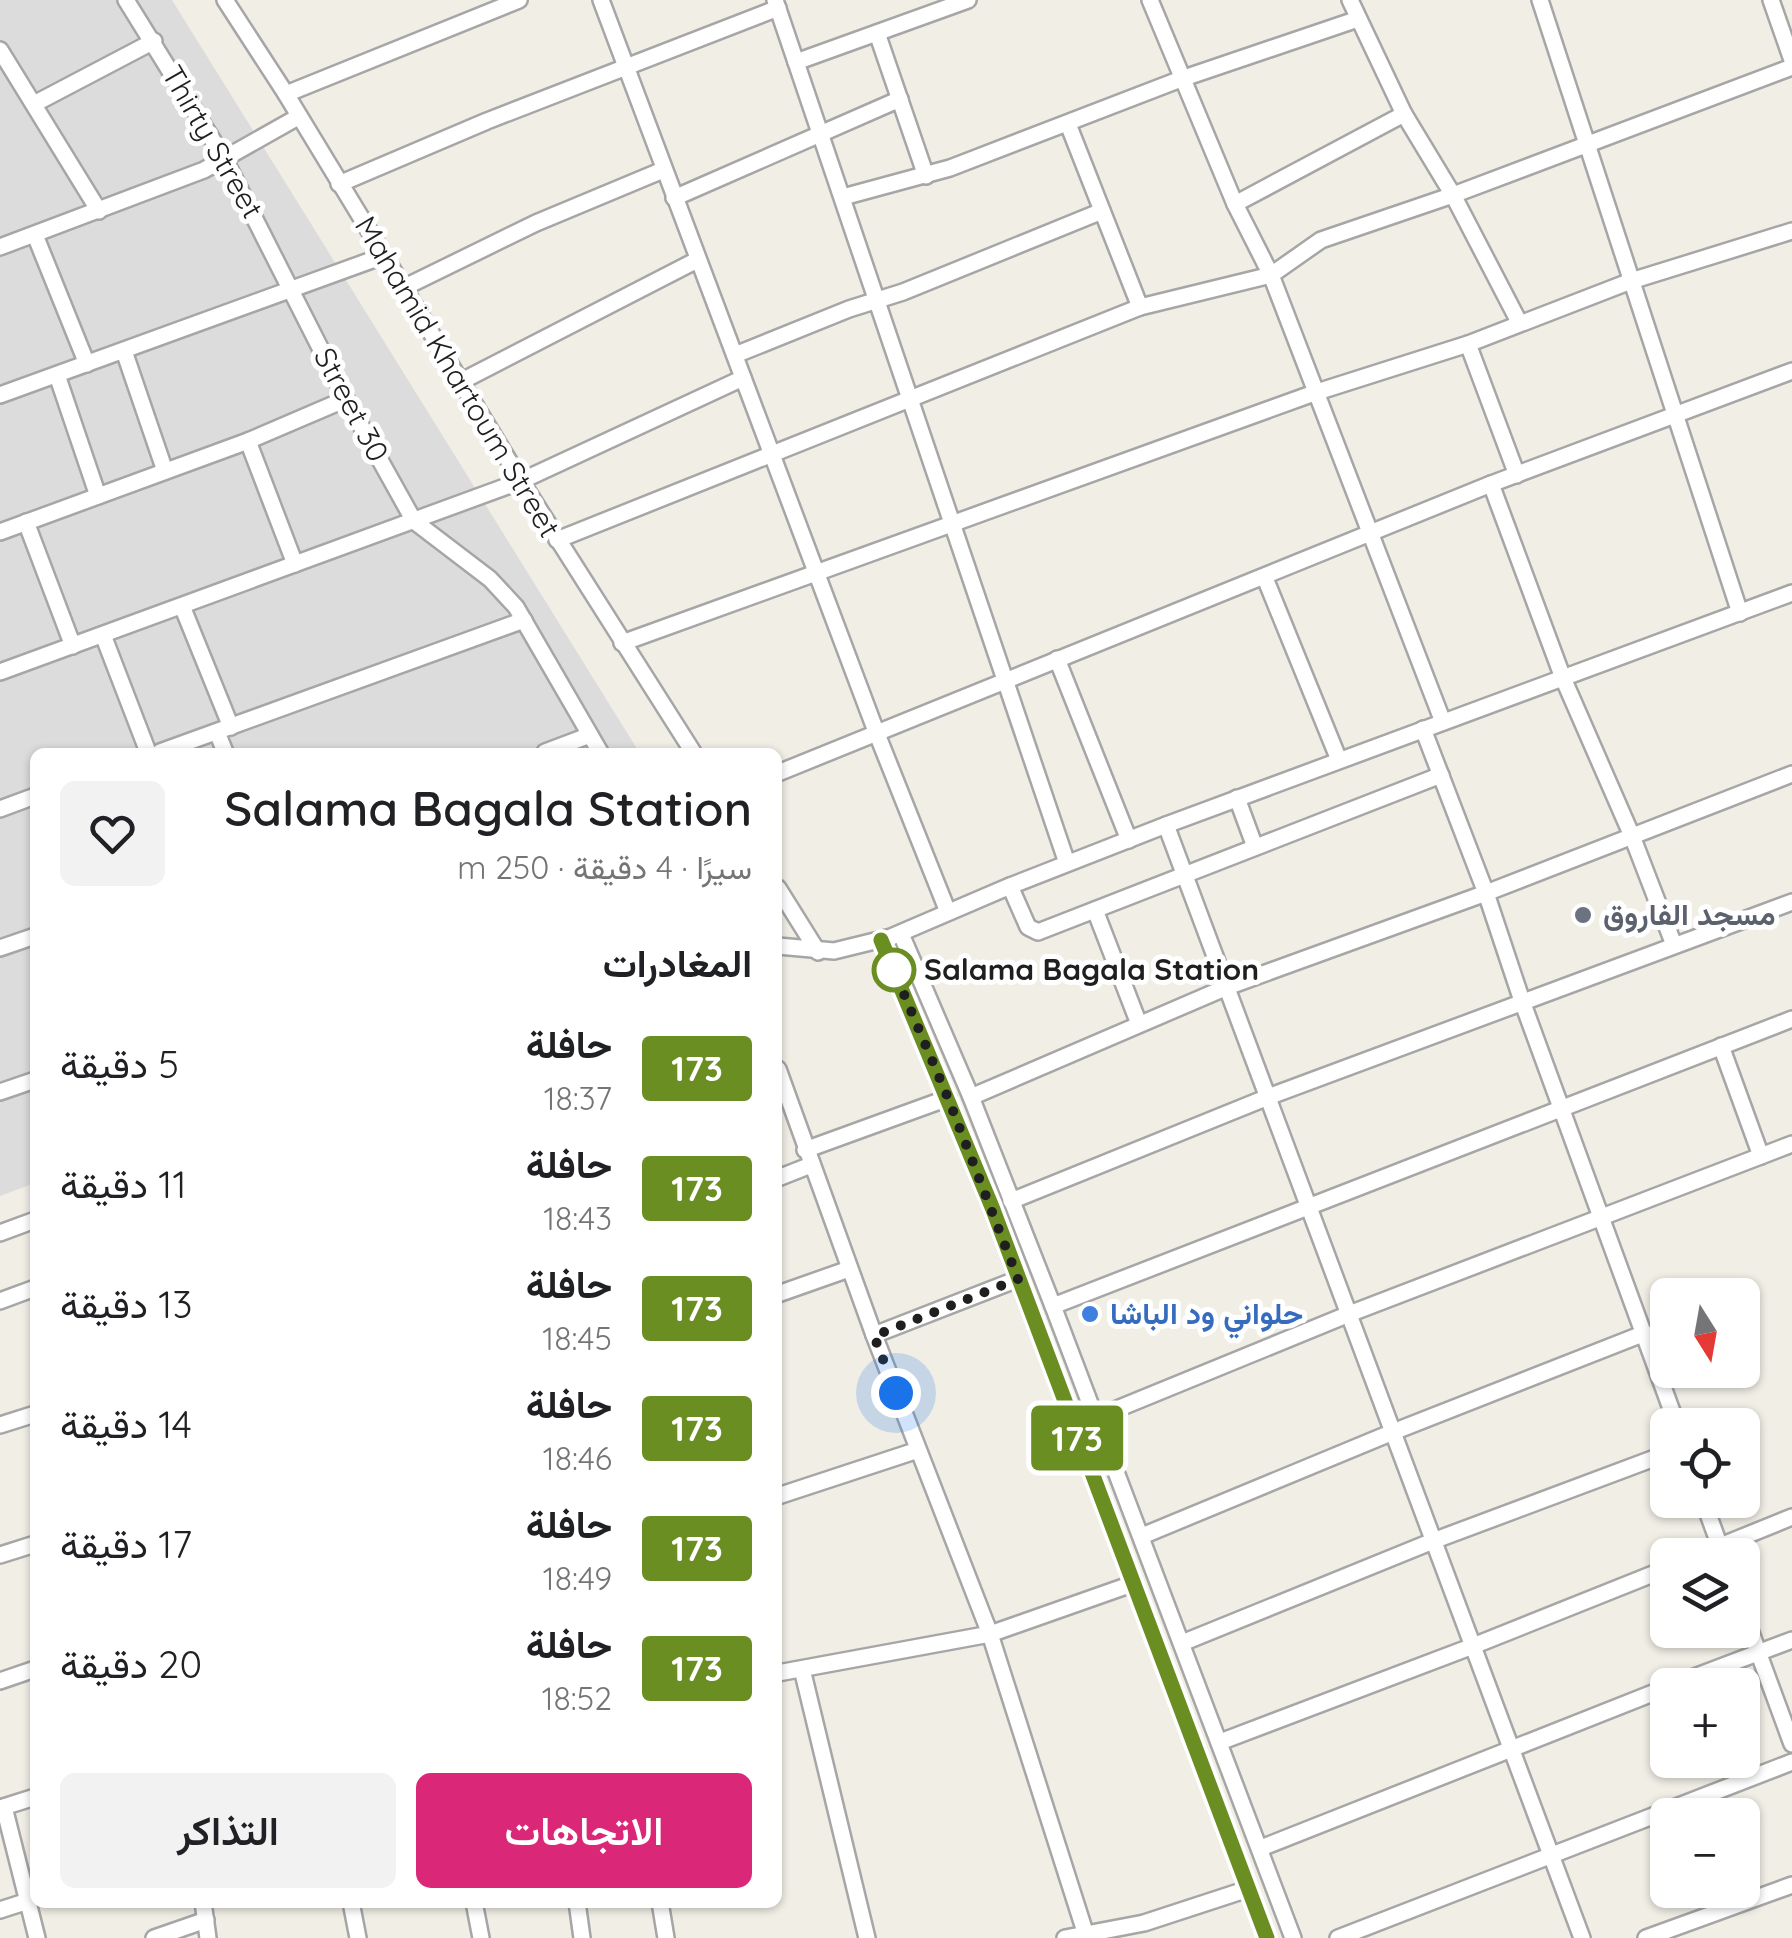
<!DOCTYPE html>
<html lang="ar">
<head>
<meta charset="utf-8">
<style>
  body { margin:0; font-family:Quicksand,Vazirmatn,sans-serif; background:#f2f2f2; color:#202124; direction:rtl; height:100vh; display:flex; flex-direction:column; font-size:38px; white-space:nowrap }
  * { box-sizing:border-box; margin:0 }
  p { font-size:32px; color:#757577 }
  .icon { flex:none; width:55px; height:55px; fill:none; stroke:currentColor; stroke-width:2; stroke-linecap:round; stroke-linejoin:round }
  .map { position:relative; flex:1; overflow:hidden; direction:ltr }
  .sheet { position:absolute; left:30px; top:748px; width:752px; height:1160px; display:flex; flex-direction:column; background:#fff; border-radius:15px; box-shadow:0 2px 8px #0004; direction:rtl }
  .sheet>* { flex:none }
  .badge { padding:0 20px; border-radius:8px; font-size:35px; line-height:65px }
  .needle { width:65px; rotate:169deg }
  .controls { position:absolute; left:1650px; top:1278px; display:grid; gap:20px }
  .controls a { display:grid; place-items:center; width:110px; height:110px; border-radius:15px; background:#fff; box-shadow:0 2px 8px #0004; font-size:50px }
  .you { position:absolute; width:50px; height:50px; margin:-25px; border:8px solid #fff; border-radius:50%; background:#1a73e8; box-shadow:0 0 0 15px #1a73e833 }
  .map>.badge { position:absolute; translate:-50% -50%; box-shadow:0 0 0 5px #fff }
  h2 { padding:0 30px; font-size:38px; line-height:90px }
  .round { display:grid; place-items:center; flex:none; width:105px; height:105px; border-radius:15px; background:#f2f2f2 }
  .head { display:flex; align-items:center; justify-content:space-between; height:170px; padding:0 30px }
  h1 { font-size:48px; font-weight:600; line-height:75px }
  .cta { display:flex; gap:20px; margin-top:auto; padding:20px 30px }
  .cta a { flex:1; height:115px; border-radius:15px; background:#db2777; color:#fff; font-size:40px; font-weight:600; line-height:115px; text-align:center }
  .cta a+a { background:#f2f2f2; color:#202124 }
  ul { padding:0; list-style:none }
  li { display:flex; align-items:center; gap:30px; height:120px; padding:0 30px }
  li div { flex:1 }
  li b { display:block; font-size:38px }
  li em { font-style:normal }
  li .badge { min-width:110px; font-weight:700; text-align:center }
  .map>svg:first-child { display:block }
</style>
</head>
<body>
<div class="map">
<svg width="1792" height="1938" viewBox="0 0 1792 1938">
  <rect width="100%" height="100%" fill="#f0eee5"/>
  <path fill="#dddcdc" d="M 0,0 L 172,0 L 639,752 L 35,752 L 35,1183 L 0,1196 Z"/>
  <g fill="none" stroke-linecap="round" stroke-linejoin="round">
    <defs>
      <g id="minor">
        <path d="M 126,0 L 225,160 L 346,399 L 414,521 L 490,579 L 516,607 L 600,752"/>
        <path d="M 225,0 L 286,94 L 521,481 L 693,752"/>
        <path d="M 601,0 L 877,734 L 948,912"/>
        <path d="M 775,0 L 1067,863"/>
        <path d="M 1150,0 L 1235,204 L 1271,275 L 1443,722"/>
        <path d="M 1350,0 L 1404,114 L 1453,195 L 1519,322"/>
        <path d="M 1540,0 L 1740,613"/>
        <path d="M 1771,0 L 1792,60"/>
        <path d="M 877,33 L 926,176"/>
        <path d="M 0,50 L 99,211"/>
        <path d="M 796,62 L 968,0"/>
        <path d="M 286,94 L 519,0"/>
        <path d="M 34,104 L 154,41"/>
        <path d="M 1068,124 L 1140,307"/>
        <path d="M 339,184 L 487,121 L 778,8"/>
        <path d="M 843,197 L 950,168 L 1181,79 L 1358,19"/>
        <path d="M 674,198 L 900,99"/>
        <path d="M 1235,204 L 1404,114"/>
        <path d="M 35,235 L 87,364"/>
        <path d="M 0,247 L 204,170 L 298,117"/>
        <path d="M 403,288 L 536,223 L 663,170"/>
        <path d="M 1468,344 L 1517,475"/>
        <path d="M 124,351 L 165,471"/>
        <path d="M 735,355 L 849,309 L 903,292 L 1102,211"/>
        <path d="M 57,375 L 98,496"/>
        <path d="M 460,382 L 697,260"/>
        <path d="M 0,395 L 383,256"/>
        <path d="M 248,441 L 295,564"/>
        <path d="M 1491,484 L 1563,678 L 1632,836 L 1674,945"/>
        <path d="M 26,522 L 73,646"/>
        <path d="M 0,532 L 248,441 L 346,399"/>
        <path d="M 557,540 L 1140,307 L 1271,275 L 1321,240 L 1453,195 L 1792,67"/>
        <path d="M 1265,578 L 1339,760"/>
        <path d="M 182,606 L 231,727"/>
        <path d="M 103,635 L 148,752"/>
        <path d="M 622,643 L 1317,392 L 1468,344 L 1631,281 L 1792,231"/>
        <path d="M 1057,659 L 1129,840"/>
        <path d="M 0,672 L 521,481 L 743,378"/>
        <path d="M 1423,729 L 1486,893 L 1522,1001 L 1677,1425"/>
        <path d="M 217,732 L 225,752"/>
        <path d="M 160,752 L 524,620"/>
        <path d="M 545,752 L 590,735"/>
        <path d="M 778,773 L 1491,484 L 1792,371"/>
        <path d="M 1237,798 L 1255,847"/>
        <path d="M 0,809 L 35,796"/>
        <path d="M 1166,825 L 1582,1938"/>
        <path d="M 1010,886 L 1028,927 L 1038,932 L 1441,775"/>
        <path d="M 778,888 L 818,952"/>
        <path d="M 1095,910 L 1139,1024"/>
        <path d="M 901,934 L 971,1097 L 1053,1306 L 1293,1938"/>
        <path d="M 881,940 L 991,1207 L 1267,1938"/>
        <path d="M 778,946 L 834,951 L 891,937 L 1010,886 L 1166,825 L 1792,593"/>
        <path d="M 0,948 L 35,936"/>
        <path d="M 1721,1046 L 1761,1156"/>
        <path d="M 778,1069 L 874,1335 L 990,1634 L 1086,1935"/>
        <path d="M 0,1092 L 35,1080"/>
        <path d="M 971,1097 L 1227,987 L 1486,893 L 1792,774"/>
        <path d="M 805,1150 L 948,1098"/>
        <path d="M 778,1178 L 811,1165"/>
        <path d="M 1011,1201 L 1268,1097 L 1792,902"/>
        <path d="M 0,1233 L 35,1220"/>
        <path d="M 778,1294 L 849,1269"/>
        <path d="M 0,1301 L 35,1288"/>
        <path d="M 1053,1306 L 1792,1019"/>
        <path d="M 874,1335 L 1018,1279"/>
        <path d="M 0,1425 L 35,1414"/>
        <path d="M 1073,1427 L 1349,1314 L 1792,1144"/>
        <path d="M 778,1496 L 918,1450"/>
        <path d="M 1703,1500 L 1723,1555"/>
        <path d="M 1142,1536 L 1393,1432 L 1645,1333"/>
        <path d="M 0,1555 L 35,1544"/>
        <path d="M 1698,1555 L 1792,1517"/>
        <path d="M 1742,1608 L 1792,1744"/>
        <path d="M 1182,1643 L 1433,1541 L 1668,1453"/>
        <path d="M 802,1669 L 867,1938"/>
        <path d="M 778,1673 L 990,1634 L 1132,1584"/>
        <path d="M 0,1681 L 35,1669"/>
        <path d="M 1673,1685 L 1792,1640"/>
        <path d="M 1220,1742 L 1473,1646 L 1668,1568"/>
        <path d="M 4,1807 L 37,1938"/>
        <path d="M 0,1808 L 35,1797"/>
        <path d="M 1261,1848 L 1668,1687"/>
        <path d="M 203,1902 L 208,1938"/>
        <path d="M 351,1902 L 358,1938"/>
        <path d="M 474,1902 L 481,1938"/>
        <path d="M 577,1902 L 582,1938"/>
        <path d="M 660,1902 L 666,1938"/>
        <path d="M 0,1910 L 28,1901"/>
        <path d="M 154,1938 L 206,1920"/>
        <path d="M 1065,1938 L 1144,1923 L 1248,1889"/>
        <path d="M 1338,1938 L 1792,1762"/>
        <path d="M 1646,1938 L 1792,1885"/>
      </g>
    </defs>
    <use href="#minor" stroke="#a6a6a6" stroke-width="20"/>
    <use href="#minor" stroke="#fff" stroke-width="15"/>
  </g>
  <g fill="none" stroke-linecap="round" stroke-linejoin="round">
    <defs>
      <path id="line" d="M 881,940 L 992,1207 L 1267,1938"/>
    </defs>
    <use href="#line" stroke="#fff" stroke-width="22"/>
    <use href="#line" stroke="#6b8e23" stroke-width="15"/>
    <path stroke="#1f1f1f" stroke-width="10" stroke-dasharray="0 18" d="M 894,970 L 892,966 L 948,1098 L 1018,1279 L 874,1336 L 896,1393"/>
  </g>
  <circle fill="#6b7280" stroke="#fff" stroke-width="4" cx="1583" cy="915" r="10"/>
  <circle fill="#fff" stroke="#6b8e23" stroke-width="5" cx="894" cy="970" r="20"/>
  <circle fill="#3f7fe0" stroke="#fff" stroke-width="4" cx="1090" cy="1314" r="10"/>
  <g text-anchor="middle" stroke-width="10" stroke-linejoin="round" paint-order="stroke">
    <g font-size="30" fill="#1f1f1f" stroke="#fff">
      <text transform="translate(212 142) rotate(60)" y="10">Thirty Street</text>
      <text transform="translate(457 377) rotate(59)" y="10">Mahamid Khartoum Street</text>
      <text transform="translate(351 405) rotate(62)" y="10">Street 30</text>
    </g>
    <g font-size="30" font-weight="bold" fill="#5b616d" stroke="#fff" text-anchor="start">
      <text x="1603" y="925">مسجد الفاروق</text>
    </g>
    <g font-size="30" font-weight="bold" fill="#1f1f1f" stroke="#fff" text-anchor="start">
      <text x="924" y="980">Salama Bagala Station</text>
    </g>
    <g font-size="30" font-weight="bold" fill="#366cbe" stroke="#fff" text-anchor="start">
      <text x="1110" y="1324">حلواني ود الباشا</text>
    </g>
  </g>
</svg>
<div class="controls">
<a><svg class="needle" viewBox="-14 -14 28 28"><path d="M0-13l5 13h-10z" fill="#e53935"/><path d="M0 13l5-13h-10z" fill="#757577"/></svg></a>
<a><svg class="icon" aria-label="locate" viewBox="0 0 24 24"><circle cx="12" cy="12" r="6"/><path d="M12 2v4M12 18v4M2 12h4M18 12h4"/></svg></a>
<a><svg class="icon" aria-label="layers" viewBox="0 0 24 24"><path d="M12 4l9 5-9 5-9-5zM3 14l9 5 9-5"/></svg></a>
<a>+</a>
<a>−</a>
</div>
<div class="you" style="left:896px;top:1393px"></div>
<b class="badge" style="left:1077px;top:1438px;background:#6b8e23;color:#fff">173</b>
<section class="sheet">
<div class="head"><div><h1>Salama Bagala Station</h1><p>سيرًا · 4 دقيقة · 250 m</p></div><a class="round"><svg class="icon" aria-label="heart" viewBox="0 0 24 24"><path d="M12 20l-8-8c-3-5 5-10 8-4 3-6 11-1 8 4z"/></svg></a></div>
<h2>المغادرات</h2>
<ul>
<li><span class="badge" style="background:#6b8e23;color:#fff">173</span><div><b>حافلة</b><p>18:37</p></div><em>5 دقيقة</em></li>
<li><span class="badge" style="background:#6b8e23;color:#fff">173</span><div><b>حافلة</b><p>18:43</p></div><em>11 دقيقة</em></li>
<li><span class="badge" style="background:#6b8e23;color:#fff">173</span><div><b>حافلة</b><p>18:45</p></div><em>13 دقيقة</em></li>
<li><span class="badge" style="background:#6b8e23;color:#fff">173</span><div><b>حافلة</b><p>18:46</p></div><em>14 دقيقة</em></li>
<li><span class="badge" style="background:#6b8e23;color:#fff">173</span><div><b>حافلة</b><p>18:49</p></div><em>17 دقيقة</em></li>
<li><span class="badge" style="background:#6b8e23;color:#fff">173</span><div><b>حافلة</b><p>18:52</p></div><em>20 دقيقة</em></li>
</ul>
<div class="cta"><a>الاتجاهات</a><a>التذاكر</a></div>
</section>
</div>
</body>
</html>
